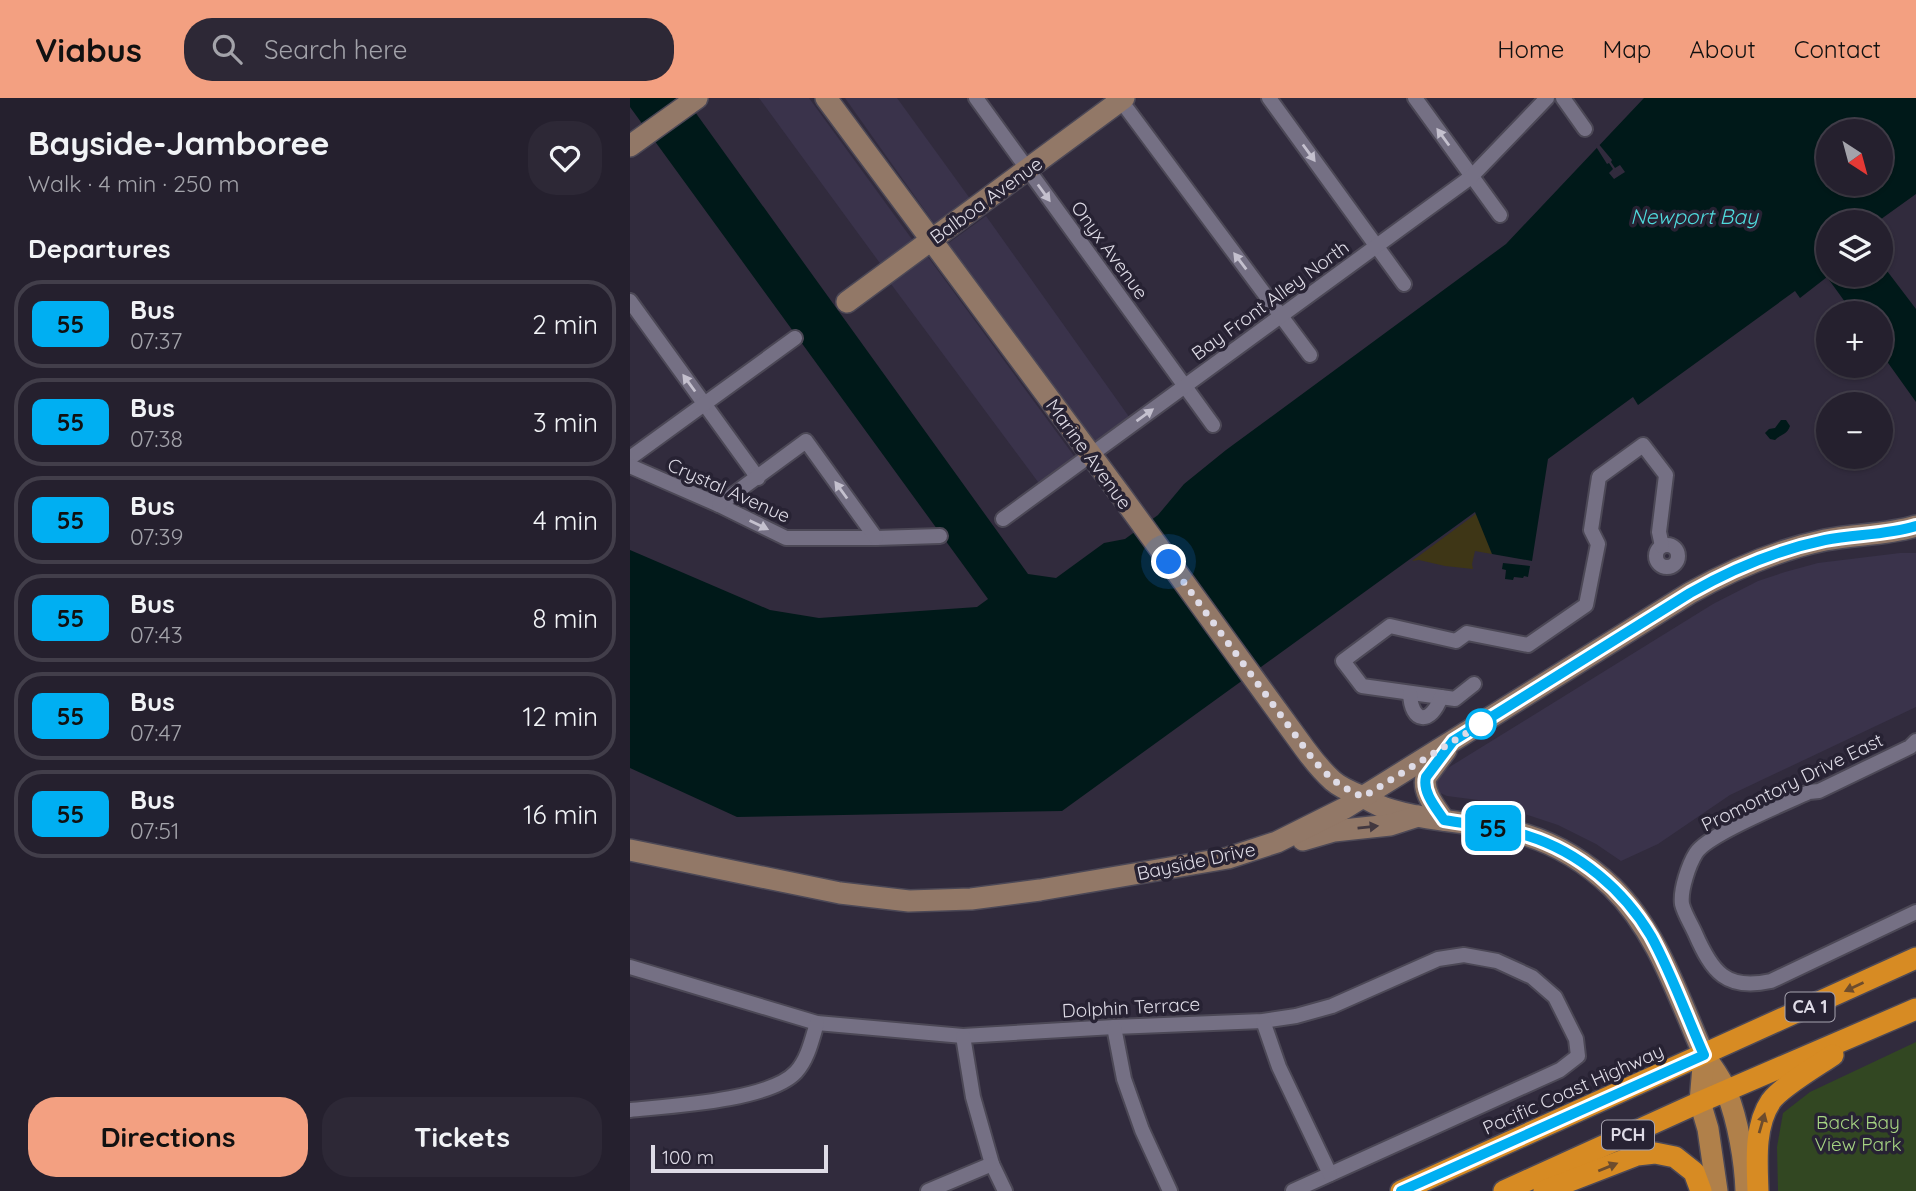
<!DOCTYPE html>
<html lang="en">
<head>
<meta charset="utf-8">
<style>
  body { margin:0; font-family:Quicksand,sans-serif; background:#2d2836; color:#f1f3f6; height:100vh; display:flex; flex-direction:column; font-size:26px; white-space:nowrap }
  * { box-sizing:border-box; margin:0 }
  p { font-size:23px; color:#a3a3aa }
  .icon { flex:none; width:38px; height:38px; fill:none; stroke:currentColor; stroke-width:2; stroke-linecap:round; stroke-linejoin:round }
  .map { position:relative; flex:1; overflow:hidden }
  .side { display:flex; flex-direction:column; background:#25202e; width:630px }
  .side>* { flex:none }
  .badge { padding:0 14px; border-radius:10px; font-size:24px; line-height:46px }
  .needle { width:46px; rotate:144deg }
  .tools { position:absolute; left:1186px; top:21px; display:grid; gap:14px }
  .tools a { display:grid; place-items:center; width:77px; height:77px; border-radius:50%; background:#25202e; box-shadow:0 2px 5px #0004,0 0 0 2px #423e4a; font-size:35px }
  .scale { position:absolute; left:21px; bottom:18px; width:177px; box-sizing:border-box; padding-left:7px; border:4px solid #dedbe6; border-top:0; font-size:19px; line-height:24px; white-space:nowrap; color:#dedbe6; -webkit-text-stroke:5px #272233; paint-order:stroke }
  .you { position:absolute; width:35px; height:35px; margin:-18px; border:5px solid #fff; border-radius:50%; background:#1a73e8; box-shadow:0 0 0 10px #1a73e833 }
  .map>.badge { position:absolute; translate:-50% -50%; box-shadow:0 0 0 4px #fff }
  h2 { padding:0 28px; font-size:26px; line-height:63px }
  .round { display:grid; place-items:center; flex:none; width:74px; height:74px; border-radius:28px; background:#2d2836 }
  .summary { display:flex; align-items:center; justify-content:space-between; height:119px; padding:0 28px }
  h1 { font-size:33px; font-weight:800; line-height:52px }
  .primary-button { display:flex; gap:14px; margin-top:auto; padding:14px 28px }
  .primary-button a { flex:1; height:80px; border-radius:28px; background:#f3a081; color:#111; font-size:28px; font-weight:800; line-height:80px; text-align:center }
  .primary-button a+a { background:#2d2836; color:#f1f3f6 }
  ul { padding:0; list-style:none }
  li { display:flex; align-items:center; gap:21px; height:88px; margin:0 14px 10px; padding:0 14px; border:4px solid #423e4a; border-radius:28px }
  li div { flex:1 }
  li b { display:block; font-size:26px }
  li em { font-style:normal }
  li .badge { min-width:77px; font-weight:700; text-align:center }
  header { display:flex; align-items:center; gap:42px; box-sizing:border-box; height:98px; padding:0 35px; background:#f3a081; color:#111 }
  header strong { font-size:33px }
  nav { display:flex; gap:38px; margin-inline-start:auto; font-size:24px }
  .search { width:490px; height:63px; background:#2d2836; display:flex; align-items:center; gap:18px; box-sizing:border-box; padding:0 24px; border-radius:28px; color:#a3a3aa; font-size:26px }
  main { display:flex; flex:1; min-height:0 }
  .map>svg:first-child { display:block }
</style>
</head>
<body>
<header>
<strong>Viabus</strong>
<div class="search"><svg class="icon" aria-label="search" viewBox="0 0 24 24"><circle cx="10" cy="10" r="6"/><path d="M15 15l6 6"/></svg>Search here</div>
<nav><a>Home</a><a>Map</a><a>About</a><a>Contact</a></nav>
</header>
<main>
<section class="side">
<div class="summary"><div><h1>Bayside-Jamboree</h1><p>Walk · 4 min · 250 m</p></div><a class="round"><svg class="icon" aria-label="heart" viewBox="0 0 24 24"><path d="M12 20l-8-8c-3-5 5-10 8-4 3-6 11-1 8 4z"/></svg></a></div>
<h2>Departures</h2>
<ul>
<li><span class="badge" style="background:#00aff2;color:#111">55</span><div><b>Bus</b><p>07:37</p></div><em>2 min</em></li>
<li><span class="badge" style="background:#00aff2;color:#111">55</span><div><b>Bus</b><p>07:38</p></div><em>3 min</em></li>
<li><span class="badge" style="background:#00aff2;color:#111">55</span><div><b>Bus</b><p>07:39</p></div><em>4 min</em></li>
<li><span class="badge" style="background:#00aff2;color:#111">55</span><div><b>Bus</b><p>07:43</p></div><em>8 min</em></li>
<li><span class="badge" style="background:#00aff2;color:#111">55</span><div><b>Bus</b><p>07:47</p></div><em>12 min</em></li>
<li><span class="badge" style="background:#00aff2;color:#111">55</span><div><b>Bus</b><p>07:51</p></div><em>16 min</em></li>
</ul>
<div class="primary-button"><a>Directions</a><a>Tickets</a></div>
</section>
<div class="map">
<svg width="1286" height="1093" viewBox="0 0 1286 1093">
  <rect width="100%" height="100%" fill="#312b3d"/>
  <g fill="#3a334b">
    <path d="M 129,0 L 179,0 L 284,144 L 252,168 Z"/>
    <path d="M 215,0 L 267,0 L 341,102 L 306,128 Z"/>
    <path d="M 356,118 L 502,323 L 465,348 L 316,147 Z"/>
    <path d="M 298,159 L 447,362 L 411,388 L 261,186 Z"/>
    <path d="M 1270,455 L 1286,455 L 1286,609 L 1100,697 L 1028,746 L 991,763 L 966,746 L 928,727 L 856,703 L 817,698 L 810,695 L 807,686 L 807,679 L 813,673 L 1083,506 L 1128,483 L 1155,474 L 1188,465 Z"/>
  </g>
  <path fill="#324722" d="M 1286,944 L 1286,1093 L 1148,1093 L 1147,1049 L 1153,1015 L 1180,994 Z"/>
  <path fill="#3e3616" d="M 847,415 L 862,456 L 845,453 L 842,466 L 843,471 L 815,468 L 789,462 L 782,463 Z"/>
  <g fill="#001919" fill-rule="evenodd">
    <path d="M 0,0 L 55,0 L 398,476 L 426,480 L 474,445 L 495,441 L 528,417 L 554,386 L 596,352 L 876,146 L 1014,0 L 1286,0 L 1286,96 L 1247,124 L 1199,124 L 1199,177 L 1251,177 L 1251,165 L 1286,211 L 1286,304 L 1251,255 L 1251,215 L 1223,215 L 1197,179 L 1170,200 L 1165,193 L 1008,307 L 1003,299 L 918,361 L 902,463 L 862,456 L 845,414 L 432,713 L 107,719 L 0,670 L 0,452 L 140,512 L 189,520 L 347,509 L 358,501 L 0,9 ZM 1199,33 L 1251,33 L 1251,86 L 1199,86 Z"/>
    <path d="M 1151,322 L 1156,322 L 1160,328 C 1157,337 1151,336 1145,342 L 1140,341 L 1135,335 L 1139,331 L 1145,330 Z"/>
    <path d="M 873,465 L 900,468 L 898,479 L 894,478 L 893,480 L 884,479 L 883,482 L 875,481 L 876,472 L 872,471 Z"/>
  </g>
  <path fill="#312b3d" d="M 967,44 L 982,62 L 981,64 L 985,70 L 990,67 L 995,74 L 984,81 L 979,75 L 983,71 L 979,65 L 977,66 L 965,47 Z"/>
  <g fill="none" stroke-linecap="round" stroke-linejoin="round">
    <defs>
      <g id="street">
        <path d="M 346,0 L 583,327"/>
        <path d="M 489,0 L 680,257"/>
        <path d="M 639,0 L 774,186"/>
        <path d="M 785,0 L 870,117"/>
        <path d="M 933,0 L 955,31"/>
        <path d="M 0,203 L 128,380"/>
        <path d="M 0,360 L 165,240"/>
        <path d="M 0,368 L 89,407 L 156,440 L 246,440 L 310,438"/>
        <path d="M 89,407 L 176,343 L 246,440"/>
        <path d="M 373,421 L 841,79 L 917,0"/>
        <circle cx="1037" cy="458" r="11"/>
        <path d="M 844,586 L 825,601 L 732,588 L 713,563 L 760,528 L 826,543 L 837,535 L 898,547 L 956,507 L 968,446 L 961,432 L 969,379 L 1013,347 L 1036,377 L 1029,434 L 1032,448"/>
        <path d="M 780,595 C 781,626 801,627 811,599"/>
        <path d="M 1286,643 L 1280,649 L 1189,693 L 1179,694 C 1156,705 1078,736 1066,755 C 1059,766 1050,792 1052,806 C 1054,815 1061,826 1065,835 C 1082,874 1096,893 1141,883 L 1286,814"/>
        <path d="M 0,869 L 187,925 L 333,938 L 484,929 L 633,923 L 666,918 L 702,908 L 808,861 L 834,857 L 867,863 L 902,879 L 925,899 L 946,941 L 948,958 L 930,972 L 663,1093"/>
        <path d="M 633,923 L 649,969 L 700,1076"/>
        <path d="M 484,929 L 494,981 L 512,1032 L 540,1093"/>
        <path d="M 333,938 L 343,999 L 362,1066 L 375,1093"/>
        <path d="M 0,1012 C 39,1008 139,1003 166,974 C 178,961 182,941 187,925"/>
        <path d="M 298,1093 L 362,1066"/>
      </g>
      <g id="secondary">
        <path d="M 196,0 L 490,396 L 675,651 C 683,662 692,673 703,683 C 711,690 721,694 731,698 C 739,702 747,707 755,710 C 800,725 850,723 896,737 C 928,747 958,766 982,789 C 1028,834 1048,899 1074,957"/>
        <path d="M 0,48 L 67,0"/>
        <path d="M 217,204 L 494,0"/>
        <path d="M 814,722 C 806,710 792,694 796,679 L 816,652"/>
        <path d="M 673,742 L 704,733 L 760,727 L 788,718"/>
        <path d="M 0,752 L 210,795 L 279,803 L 341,801 L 410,792 L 598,760 L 647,744 L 715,710 L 1060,495 C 1103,471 1147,452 1195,442 C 1226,436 1257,437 1286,428"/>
      </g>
      <g id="primary">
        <path d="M 1074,957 C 1082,969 1092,981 1097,995 C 1108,1023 1115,1063 1116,1093"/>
        <path d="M 1074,957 L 1070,1004 L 1078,1031 L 1087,1093"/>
      </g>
      <g id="highway">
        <path d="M 771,1093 L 1286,860"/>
        <path d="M 874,1093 L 1070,1004 L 1286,911"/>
        <path d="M 914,1093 L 1007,1057 L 1025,1055 L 1045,1059 L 1064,1074 L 1071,1093"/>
        <path d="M 1128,1093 C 1127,1064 1124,1028 1141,1003 C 1151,989 1187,968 1203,957"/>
      </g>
    </defs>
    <use href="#street" stroke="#4c4856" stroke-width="18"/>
    <use href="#secondary" stroke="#4c4856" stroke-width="24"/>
    <use href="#primary" stroke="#4c4856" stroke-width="24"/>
    <use href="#highway" stroke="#4c4856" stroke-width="24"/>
    <use href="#street" stroke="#757084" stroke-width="14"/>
    <use href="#secondary" stroke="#927867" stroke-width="21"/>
    <use href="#primary" stroke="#b0804a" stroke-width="21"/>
    <use href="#highway" stroke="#d78b23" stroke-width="21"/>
  </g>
  <defs><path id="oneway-solid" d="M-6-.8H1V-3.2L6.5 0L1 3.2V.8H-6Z" transform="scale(1.75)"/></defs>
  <g fill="#c4c0ce">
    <use href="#oneway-solid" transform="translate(813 39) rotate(-126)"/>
    <use href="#oneway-solid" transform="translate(679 55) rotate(54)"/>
    <use href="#oneway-solid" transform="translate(414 95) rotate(54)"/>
    <use href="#oneway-solid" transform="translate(610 163) rotate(-127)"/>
    <use href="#oneway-solid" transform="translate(59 285) rotate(-126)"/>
    <use href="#oneway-solid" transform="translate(515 317) rotate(-36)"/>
    <use href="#oneway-solid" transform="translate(211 392) rotate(-126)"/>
    <use href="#oneway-solid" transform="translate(129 427) rotate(26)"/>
  </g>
  <use fill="#423840" href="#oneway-solid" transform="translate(738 729) rotate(-6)"/>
  <g fill="#6d4c2d">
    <use href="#oneway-solid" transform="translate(1224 889) rotate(155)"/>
    <use href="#oneway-solid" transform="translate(1132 1025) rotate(-74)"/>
    <use href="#oneway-solid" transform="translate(978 1069) rotate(-22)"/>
  </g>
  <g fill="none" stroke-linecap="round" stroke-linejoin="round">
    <defs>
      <path id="line" d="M 771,1093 L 1074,957 C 1057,919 1041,874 1021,838 C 994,792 949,754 898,738 C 871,729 842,727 814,722 C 806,710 792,694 796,679 L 823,643 L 1060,495 C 1102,471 1147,452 1195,442 C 1226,436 1257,437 1286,428"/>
    </defs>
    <use href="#line" stroke="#fff" stroke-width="16"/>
    <use href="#line" stroke="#00aff2" stroke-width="10"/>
    <path stroke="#dedbe6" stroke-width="7" stroke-dasharray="0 12.6" d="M 539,464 L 682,660 C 699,680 709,688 733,699 L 851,626"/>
  </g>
  <circle fill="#fff" stroke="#00aff2" stroke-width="3.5" cx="851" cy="626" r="14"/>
  <g text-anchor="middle" stroke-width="7" stroke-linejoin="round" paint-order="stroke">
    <g fill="#272233" stroke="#a7a4b0" stroke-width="2">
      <rect x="1155.5" y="894.5" width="49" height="29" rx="5"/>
      <rect x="972" y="1022.5" width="52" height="29" rx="5"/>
    </g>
    <g font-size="18" font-weight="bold" fill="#dedbe6">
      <text x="1180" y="915">CA 1</text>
      <text x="998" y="1043">PCH</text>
    </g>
    <g font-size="19" fill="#dedbe6" stroke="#272233">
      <text transform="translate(356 102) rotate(-36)" y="7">Balboa Avenue</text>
      <text transform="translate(480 152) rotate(54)" y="7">Onyx Avenue</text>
      <text transform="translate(640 202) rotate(-36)" y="7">Bay Front Alley North</text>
      <text transform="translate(459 356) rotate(54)" y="7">Marine Avenue</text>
      <text transform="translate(99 392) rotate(24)" y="7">Crystal Avenue</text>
      <text transform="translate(1162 684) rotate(-26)" y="7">Promontory Drive East</text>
      <text transform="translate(566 763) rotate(-12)" y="7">Bayside Drive</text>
      <text transform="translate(501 909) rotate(-3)" y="7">Dolphin Terrace</text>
      <text transform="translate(943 991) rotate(-24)" y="7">Pacific Coast Highway</text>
    </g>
    <g font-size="19" fill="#a5d382" stroke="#272233">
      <text x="1228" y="1031">Back Bay<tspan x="1228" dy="22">View Park</tspan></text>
    </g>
    <g font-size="21" font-style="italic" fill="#4fdbdd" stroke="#272233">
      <text x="1064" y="126">Newport Bay</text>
    </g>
  </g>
</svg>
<div class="tools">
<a><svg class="needle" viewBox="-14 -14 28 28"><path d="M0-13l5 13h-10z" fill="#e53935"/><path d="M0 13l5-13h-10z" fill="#a3a3aa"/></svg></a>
<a><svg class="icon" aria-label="layers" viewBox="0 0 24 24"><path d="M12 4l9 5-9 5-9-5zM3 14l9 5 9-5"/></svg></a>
<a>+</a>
<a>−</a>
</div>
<div class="scale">100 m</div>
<div class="you" style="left:539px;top:464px"></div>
<b class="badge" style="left:863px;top:730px;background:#00aff2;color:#111">55</b>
</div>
</main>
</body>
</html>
